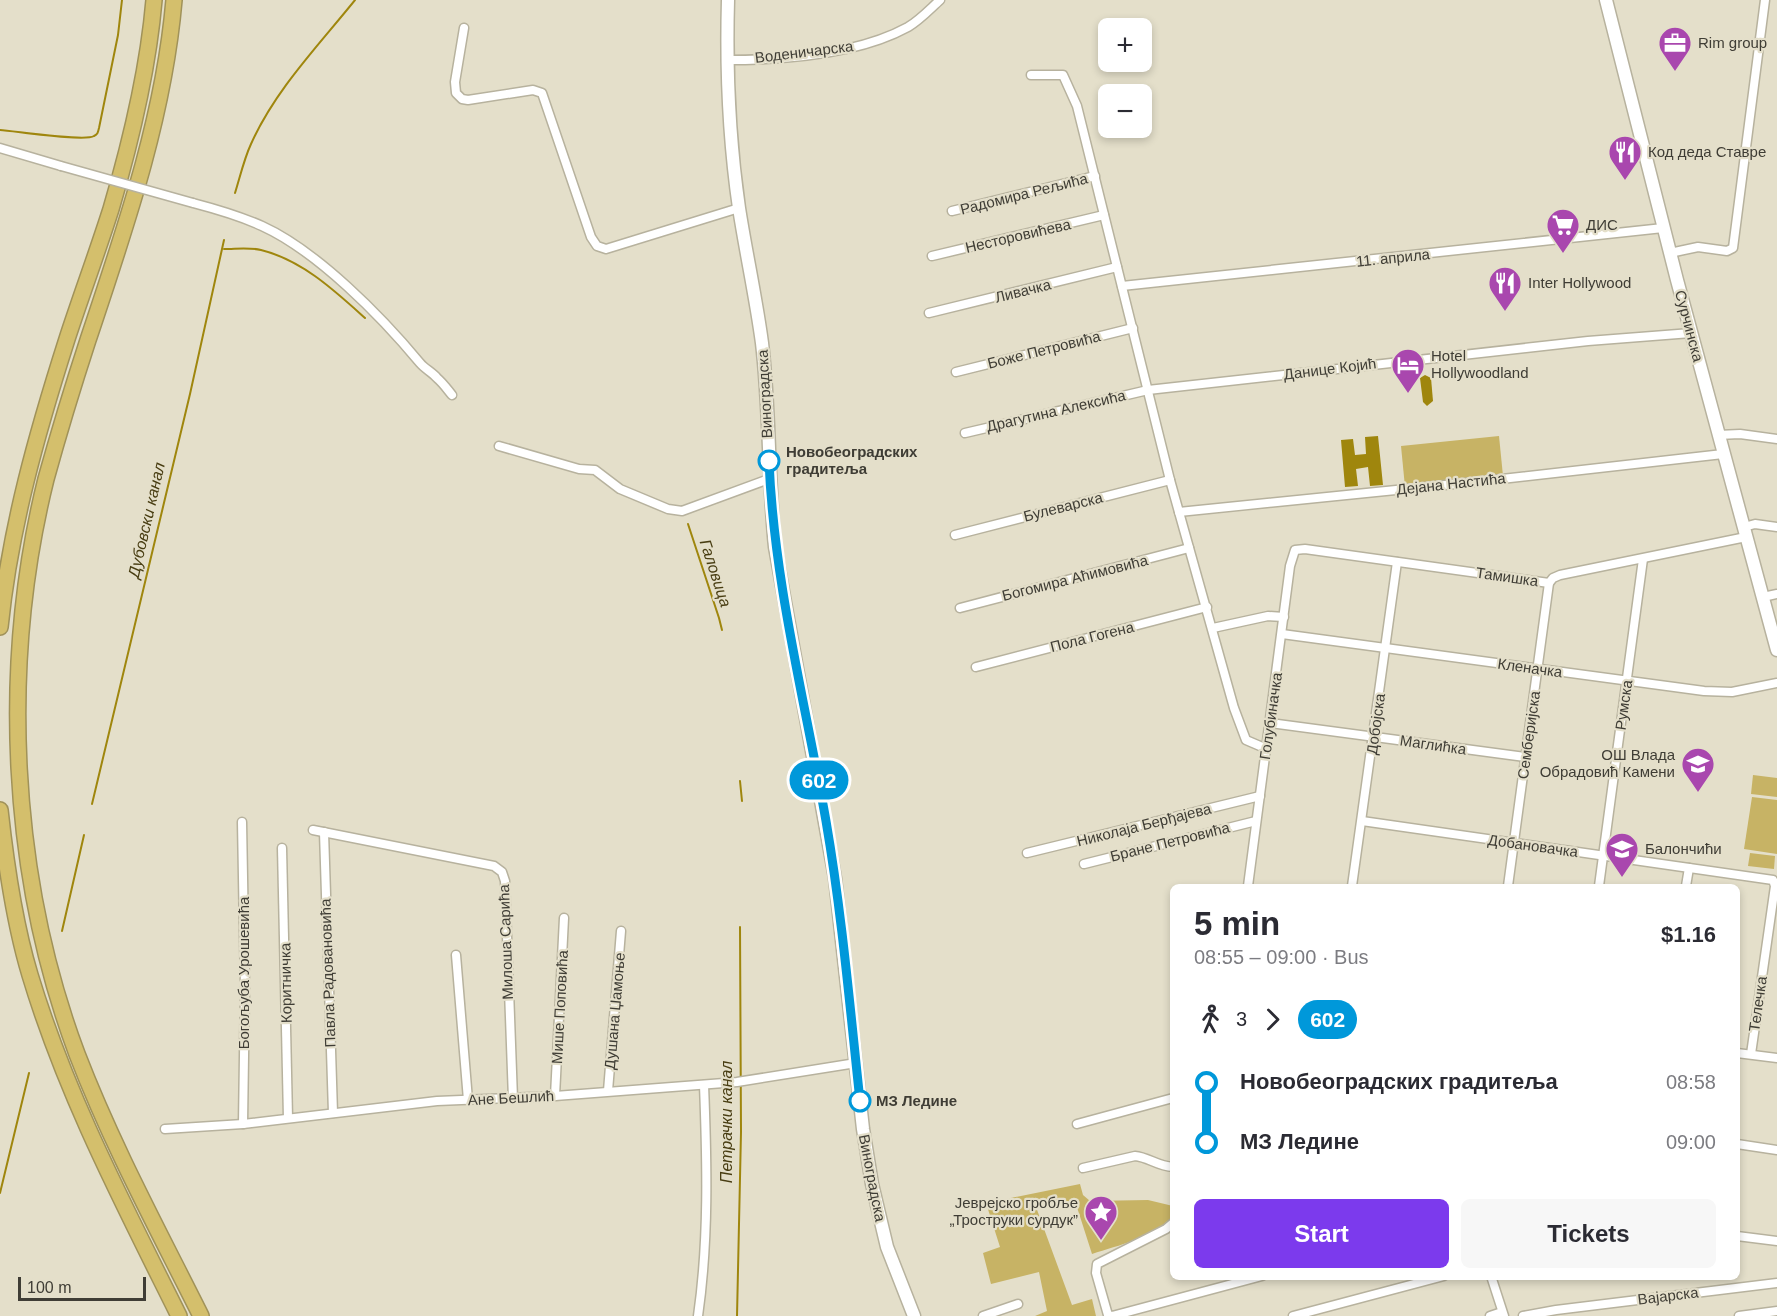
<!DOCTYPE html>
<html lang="en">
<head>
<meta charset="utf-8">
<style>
  body { margin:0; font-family:Arial,sans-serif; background:#f7f7f7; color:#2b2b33; height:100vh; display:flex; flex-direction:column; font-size:22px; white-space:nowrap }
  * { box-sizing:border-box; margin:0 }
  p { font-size:20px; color:#7c7c81 }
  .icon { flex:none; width:33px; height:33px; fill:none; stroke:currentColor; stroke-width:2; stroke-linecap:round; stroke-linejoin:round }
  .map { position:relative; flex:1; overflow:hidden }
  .details { position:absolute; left:1170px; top:884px; width:570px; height:396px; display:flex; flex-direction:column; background:#fff; border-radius:9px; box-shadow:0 3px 9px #0003 }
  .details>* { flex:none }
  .badge { padding:0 12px; border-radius:20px; font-size:21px; line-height:39px }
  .buttons { position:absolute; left:1098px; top:18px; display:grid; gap:12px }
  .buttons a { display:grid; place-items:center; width:54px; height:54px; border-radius:9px; background:#fff; box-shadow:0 3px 9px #0003; font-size:30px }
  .scale { position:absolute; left:18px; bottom:15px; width:128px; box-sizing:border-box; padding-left:6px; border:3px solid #3f3d35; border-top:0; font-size:16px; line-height:21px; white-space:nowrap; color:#3f3d35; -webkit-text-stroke:4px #e4dfca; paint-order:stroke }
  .map>.badge { position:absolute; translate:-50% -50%; box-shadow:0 0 0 3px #fff }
  .legs { display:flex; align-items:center; gap:9px; height:66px; padding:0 24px; font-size:20px }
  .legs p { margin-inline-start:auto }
  .overview { display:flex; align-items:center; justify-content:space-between; height:102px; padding:0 24px }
  h1 { font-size:33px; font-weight:700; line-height:45px }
  .button { display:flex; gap:12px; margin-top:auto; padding:12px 24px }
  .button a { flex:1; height:69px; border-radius:9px; background:#7c3aed; color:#fff; font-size:24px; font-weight:700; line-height:69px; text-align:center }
  .button a+a { background:#f7f7f7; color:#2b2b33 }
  ul { padding:0 24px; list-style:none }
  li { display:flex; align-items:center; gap:21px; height:60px; font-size:22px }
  li i { display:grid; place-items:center; width:9px; height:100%; margin:0 8px; background:currentColor }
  li i::after { content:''; width:15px; height:15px; margin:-8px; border:4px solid; border-radius:50%; background:#fff }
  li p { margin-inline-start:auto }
  li:first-child i { background:linear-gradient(#0000 50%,currentColor 0) }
  li:last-child i { background:linear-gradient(currentColor 50%,#0000 0) }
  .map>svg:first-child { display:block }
</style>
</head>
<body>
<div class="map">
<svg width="1777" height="1316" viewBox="0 0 1777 1316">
  <rect width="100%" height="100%" fill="#e4dfca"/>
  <g fill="#c7b365">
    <path d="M 1499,436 L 1503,476 L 1405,487 L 1401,446 Z"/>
    <path d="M 1753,775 L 1777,778 L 1777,797 L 1751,794 Z"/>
    <path d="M 1752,797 L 1777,800 L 1777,854 L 1744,849 Z"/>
    <path d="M 1750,853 L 1775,856 L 1774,869 L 1748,866 Z"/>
    <path d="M 1080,1184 L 1083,1195 L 1090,1201 L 1148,1200 L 1173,1206 L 1173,1216 C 1153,1238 1119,1245 1092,1254 L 1075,1201 L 1036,1207 L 1072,1305 L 1092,1299 L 1096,1316 L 1035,1316 L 1047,1311 L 1039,1272 L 991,1284 L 983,1253 L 1000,1247 L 986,1203 Z"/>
  </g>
  <g fill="#9f860d">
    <path d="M 1425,375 L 1431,378 L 1433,401 L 1427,406 L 1423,402 L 1420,378 Z"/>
    <path d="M 1378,436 L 1383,485 L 1370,486 L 1368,467 L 1356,469 L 1358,486 L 1345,487 L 1341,440 L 1353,439 L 1355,455 L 1366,454 L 1365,437 Z"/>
  </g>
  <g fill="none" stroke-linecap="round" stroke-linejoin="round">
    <g stroke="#9f860d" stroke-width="2">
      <path d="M 0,130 C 15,131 85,142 94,136 C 98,134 98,132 99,128 L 118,35 L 122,0"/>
      <path d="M 235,193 C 240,177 244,159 251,144 C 275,90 318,46 355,0"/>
      <path d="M 224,249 C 236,249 249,247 261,250 C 302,260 335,291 365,318"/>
      <path d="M 688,524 L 719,618 L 722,630"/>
      <path d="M 740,781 L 742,801"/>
      <path d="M 92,804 L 190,394 L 224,240"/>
      <path d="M 62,931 L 84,835"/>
      <path d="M 0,1193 L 29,1073"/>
      <path d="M 737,1316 L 741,1132 L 740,927"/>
    </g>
    <defs>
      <g id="street">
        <path d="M 464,28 L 455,82 L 456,93 L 462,99 L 468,100 L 533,90 L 542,93 L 591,237 L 597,246 L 606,249 L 739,208"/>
        <path d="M 726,60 C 784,60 857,55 908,27 C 920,20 930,9 940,0"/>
        <path d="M 1031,75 L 1063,75 L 1077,106 L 1170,480 L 1234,708 L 1246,740 L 1267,749"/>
        <path d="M 0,148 L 61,166"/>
        <path d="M 193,203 C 216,209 240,216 262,226 C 317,251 381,316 420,363 C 425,369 432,372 437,378 C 443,383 447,389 452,395"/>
        <path d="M 952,211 L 1095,176"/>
        <path d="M 1670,253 L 1698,247 L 1727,251 L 1733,248 L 1765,0"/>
        <path d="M 932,256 L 1104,215"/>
        <path d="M 1122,286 L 1663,228"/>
        <path d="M 929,313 L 1117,267"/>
        <path d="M 956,372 L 1133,328"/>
        <path d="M 965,433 L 1148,390 L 1588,341 L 1691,333"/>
        <path d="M 1718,435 L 1740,434 L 1777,439"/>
        <path d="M 499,446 L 579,469 L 595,470 L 620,489 L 668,509 L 682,511 L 769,479"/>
        <path d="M 1179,512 L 1475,482 L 1723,454"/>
        <path d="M 1744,527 L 1755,524 L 1777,527"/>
        <path d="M 955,535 L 1170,480"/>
        <path d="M 1763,597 L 1777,594"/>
        <path d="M 960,608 L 1189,548"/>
        <path d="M 1213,628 L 1268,616 L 1284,617"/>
        <path d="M 1282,634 L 1704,691 L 1732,692 L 1777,683"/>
        <path d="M 976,667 L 1207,607"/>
        <path d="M 1270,723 L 1525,757"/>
        <path d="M 1362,821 L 1773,880 L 1775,886 L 1751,1054"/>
        <path d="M 242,822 L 245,988 L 243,1124"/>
        <path d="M 313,830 L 494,866 L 502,872 L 505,881 L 513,1099"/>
        <path d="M 324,832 L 333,1113"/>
        <path d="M 282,848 L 288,1118"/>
        <path d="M 1027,853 L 1260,796"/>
        <path d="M 1084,864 L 1256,821"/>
        <path d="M 1248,886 L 1290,566 L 1295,550 L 1305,549 L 1549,583 L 1553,578 L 1560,575 L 1746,537"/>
        <path d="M 1352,886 L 1397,562"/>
        <path d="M 1508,886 L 1549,583"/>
        <path d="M 1599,886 L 1643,559"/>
        <path d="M 1686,886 L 1689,868"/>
        <path d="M 456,955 L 468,1100"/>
        <path d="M 1737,1053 L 1777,1058"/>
        <path d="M 608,1091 L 621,931"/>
        <path d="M 555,1096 L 564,918"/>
        <path d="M 1077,1124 L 1173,1098"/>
        <path d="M 165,1129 L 243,1124 L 437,1101 L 555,1096 L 737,1082 L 856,1063"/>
        <path d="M 1737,1144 L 1777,1150"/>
        <path d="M 1083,1168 L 1135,1156 C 1148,1157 1157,1166 1173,1167"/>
        <path d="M 1173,1223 L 1166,1229 L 1097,1264 L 1096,1273 L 1108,1315 L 1112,1316 L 1262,1276"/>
        <path d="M 1737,1236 L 1777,1241"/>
        <path d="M 1491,1276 L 1504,1316"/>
        <path d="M 698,1316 C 709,1239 707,1162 704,1085"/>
        <path d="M 983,1316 L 1018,1304"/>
        <path d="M 1293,1316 L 1444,1276"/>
        <path d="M 1490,1316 L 1502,1312"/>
        <path d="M 1523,1316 L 1556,1310 L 1777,1283"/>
        <path d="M 1739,1316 L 1777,1311"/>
      </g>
      <g id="secondary">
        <path d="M 728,0 C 726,70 729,139 739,208 C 746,253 756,298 762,343 C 770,410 768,479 775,547 L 835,878 L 863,1129 L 872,1184 L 887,1247 L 914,1316"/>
        <path d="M 1606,0 L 1677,280 L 1777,650"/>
      </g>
      <g id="highway">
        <path d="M 174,0 C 164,117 125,229 88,340 C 73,386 59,432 46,479 C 0,664 10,875 77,1054 C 112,1145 158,1230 201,1316"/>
        <path d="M 0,627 C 10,528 37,433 67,339 C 81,296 97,253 111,209 C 131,141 148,71 154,0"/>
        <path d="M 0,810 C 6,865 14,922 30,975 C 66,1095 124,1205 179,1316"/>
      </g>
    </defs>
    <use href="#street" stroke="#b7b29e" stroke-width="11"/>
    <use href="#secondary" stroke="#b7b29e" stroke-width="15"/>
    <use href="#highway" stroke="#a09259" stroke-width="18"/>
    <use href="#street" stroke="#fff" stroke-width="8"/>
    <use href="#secondary" stroke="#fff" stroke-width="12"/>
    <use href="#highway" stroke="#d4bf6c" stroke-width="15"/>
    <defs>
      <path id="street-bridge" d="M 61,166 L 193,203"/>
    </defs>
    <use href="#street-bridge" stroke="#b7b29e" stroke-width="11" stroke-linecap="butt"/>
    <use href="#street-bridge" stroke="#fff" stroke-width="8"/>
  </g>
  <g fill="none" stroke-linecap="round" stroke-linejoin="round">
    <defs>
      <path id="line-1" d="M 769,461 C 774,583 805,701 826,821 C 842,914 850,1008 860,1101"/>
    </defs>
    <use href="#line-1" stroke="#fff" stroke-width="14"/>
    <use href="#line-1" stroke="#0098da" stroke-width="9"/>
  </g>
  <defs>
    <symbol id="office-pin" viewBox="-11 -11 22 30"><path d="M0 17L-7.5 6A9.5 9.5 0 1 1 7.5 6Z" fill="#a947ae" stroke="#e4dfca"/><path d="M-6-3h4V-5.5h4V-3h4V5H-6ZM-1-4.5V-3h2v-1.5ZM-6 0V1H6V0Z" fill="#fff"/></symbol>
    <symbol id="restaurant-pin" viewBox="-11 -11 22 30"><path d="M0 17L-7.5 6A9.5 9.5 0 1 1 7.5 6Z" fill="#a947ae" stroke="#e4dfca"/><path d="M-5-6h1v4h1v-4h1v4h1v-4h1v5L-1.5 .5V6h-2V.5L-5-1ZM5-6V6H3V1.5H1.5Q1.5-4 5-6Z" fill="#fff"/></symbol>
    <symbol id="supermarket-pin" viewBox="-11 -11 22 30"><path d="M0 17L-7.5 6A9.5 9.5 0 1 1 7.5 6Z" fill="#a947ae" stroke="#e4dfca"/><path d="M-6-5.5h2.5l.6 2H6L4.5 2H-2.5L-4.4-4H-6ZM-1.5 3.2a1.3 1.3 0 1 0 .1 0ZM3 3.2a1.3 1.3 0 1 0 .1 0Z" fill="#fff"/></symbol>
    <symbol id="hotel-pin" viewBox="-11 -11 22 30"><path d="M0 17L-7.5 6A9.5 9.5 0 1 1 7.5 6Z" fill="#a947ae" stroke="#e4dfca"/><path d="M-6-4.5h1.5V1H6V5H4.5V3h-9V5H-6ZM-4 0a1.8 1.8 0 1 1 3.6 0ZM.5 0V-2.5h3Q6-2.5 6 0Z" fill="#fff"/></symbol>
    <symbol id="school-pin" viewBox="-11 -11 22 30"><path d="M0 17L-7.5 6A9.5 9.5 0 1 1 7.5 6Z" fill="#a947ae" stroke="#e4dfca"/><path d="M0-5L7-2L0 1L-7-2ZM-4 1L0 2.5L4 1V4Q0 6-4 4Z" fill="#fff"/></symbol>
    <symbol id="sight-pin" viewBox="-11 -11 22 30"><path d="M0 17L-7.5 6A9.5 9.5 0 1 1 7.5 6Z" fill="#a947ae" stroke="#e4dfca"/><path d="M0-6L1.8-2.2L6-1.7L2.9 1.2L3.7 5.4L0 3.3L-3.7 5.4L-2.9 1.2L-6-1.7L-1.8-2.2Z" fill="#fff"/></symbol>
  </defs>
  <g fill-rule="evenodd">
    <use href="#office-pin" x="1656" y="24" width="38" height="52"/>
    <use href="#restaurant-pin" x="1606" y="133" width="38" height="52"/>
    <use href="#supermarket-pin" x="1544" y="206" width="38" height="52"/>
    <use href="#restaurant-pin" x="1486" y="264" width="38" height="52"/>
    <use href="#hotel-pin" x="1389" y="346" width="38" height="52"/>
    <use href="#school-pin" x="1679" y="745" width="38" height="52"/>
    <use href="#school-pin" x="1603" y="830" width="38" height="52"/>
    <use href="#sight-pin" x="1082" y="1193" width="38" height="52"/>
  </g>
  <g fill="#fff" stroke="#0098da" stroke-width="3">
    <circle cx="769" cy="461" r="10"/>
    <circle cx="860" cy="1101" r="10"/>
  </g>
  <g text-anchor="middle" stroke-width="4.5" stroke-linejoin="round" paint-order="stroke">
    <g font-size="15" fill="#3f3d35" stroke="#e4dfca" text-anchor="start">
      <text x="1698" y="48">Rim group</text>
      <text x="1648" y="157">Код деда Ставре</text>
      <text x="1586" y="230">ДИС</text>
      <text x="1528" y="288">Inter Hollywood</text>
      <text x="1431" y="361">Hotel<tspan x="1431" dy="17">Hollywoodland</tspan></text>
      <text x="1675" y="760" text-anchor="end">ОШ Влада<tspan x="1675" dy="17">Обрадовић Камени</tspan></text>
      <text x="1645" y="854">Балончићи</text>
      <text x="1078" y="1208" text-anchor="end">Јеврејско гробље<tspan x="1078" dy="17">„Троструки сурдук”</tspan></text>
    </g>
    <g font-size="15" fill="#3f3d35" stroke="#e4dfca">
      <text transform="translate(804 52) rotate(-7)" y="5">Воденичарска</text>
      <text transform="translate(1024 194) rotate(-14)" y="5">Радомира Рељића</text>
      <text transform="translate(1018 236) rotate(-13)" y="5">Несторовићева</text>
      <text transform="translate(1393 258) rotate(-6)" y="5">11. априла</text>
      <text transform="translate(1023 291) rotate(-14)" y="5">Ливачка</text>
      <text transform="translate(1689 326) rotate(75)" y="5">Сурчинска</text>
      <text transform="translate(1044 350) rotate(-14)" y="5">Боже Петровића</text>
      <text transform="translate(1330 369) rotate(-7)" y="5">Данице Којић</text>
      <text transform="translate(765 394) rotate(-93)" y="5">Виноградска</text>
      <text transform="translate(1056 411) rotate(-13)" y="5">Драгутина Алексића</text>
      <text transform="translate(1451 484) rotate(-6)" y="5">Дејана Настића</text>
      <text transform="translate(1063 507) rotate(-14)" y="5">Булеварска</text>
      <text transform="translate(1507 577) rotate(8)" y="5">Тамишка</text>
      <text transform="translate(1075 578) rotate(-14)" y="5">Богомира Аћимовића</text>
      <text transform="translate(1092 637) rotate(-14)" y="5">Пола Гогена</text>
      <text transform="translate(1530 668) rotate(8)" y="5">Кленачка</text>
      <text transform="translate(1624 705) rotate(-82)" y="5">Румска</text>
      <text transform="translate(1271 716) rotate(-82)" y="5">Голубиначка</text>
      <text transform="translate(1376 724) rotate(-82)" y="5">Добојска</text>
      <text transform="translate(1529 735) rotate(-82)" y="5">Семберијска</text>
      <text transform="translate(1433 745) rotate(8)" y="5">Маглићка</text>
      <text transform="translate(1144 825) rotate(-14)" y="5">Николаја Берђајева</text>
      <text transform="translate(1170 842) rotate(-14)" y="5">Бране Петровића</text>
      <text transform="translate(1533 846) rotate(8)" y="5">Добановачка</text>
      <text transform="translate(506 942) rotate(-92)" y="5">Милоша Сарића</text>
      <text transform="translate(244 973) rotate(-90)" y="5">Богољуба Урошевића</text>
      <text transform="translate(328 973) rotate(-92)" y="5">Павла Радовановића</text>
      <text transform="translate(286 983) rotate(-91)" y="5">Коритничка</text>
      <text transform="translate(1758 1004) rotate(-82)" y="5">Телечка</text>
      <text transform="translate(560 1007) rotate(-87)" y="5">Мише Поповића</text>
      <text transform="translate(615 1011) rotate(-85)" y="5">Душана Џамоње</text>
      <text transform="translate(511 1098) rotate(-3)" y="5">Ане Бешлић</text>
      <text transform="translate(872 1178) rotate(79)" y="5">Виноградска</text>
      <text transform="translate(1668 1296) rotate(-7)" y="5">Вајарска</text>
    </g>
    <g font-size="15" font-weight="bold" fill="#3f3d35" stroke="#e4dfca" text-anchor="start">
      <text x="786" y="457">Новобеоградских<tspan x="786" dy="17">градитеља</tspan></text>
      <text x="876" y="1106">МЗ Ледине</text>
    </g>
    <g font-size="16" font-style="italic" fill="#483d12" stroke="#e4dfca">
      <text transform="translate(146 520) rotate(-77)" y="6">Дубовски канал</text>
      <text transform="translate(716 573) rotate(72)" y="6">Галовица</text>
      <text transform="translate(726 1122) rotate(-90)" y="6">Петрачки канал</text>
    </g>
  </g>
</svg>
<div class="buttons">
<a>+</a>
<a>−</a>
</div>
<div class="scale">100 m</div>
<b class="badge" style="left:819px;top:780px;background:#0098da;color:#fff">602</b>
<section class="details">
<div class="overview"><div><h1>5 min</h1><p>08:55 – 09:00 · Bus</p></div><b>$1.16</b></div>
<div class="legs"><svg class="icon" aria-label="walk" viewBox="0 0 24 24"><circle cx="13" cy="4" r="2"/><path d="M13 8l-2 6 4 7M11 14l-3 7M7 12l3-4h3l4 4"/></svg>3<svg class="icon" aria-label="forward" viewBox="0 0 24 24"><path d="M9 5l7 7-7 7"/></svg><b class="badge" style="background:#0098da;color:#fff">602</b></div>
<ul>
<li><i style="color:#0098da"></i><b>Новобеоградских градитеља</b><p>08:58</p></li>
<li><i style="color:#0098da"></i><b>МЗ Ледине</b><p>09:00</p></li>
</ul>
<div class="button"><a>Start</a><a>Tickets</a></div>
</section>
</div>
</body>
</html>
